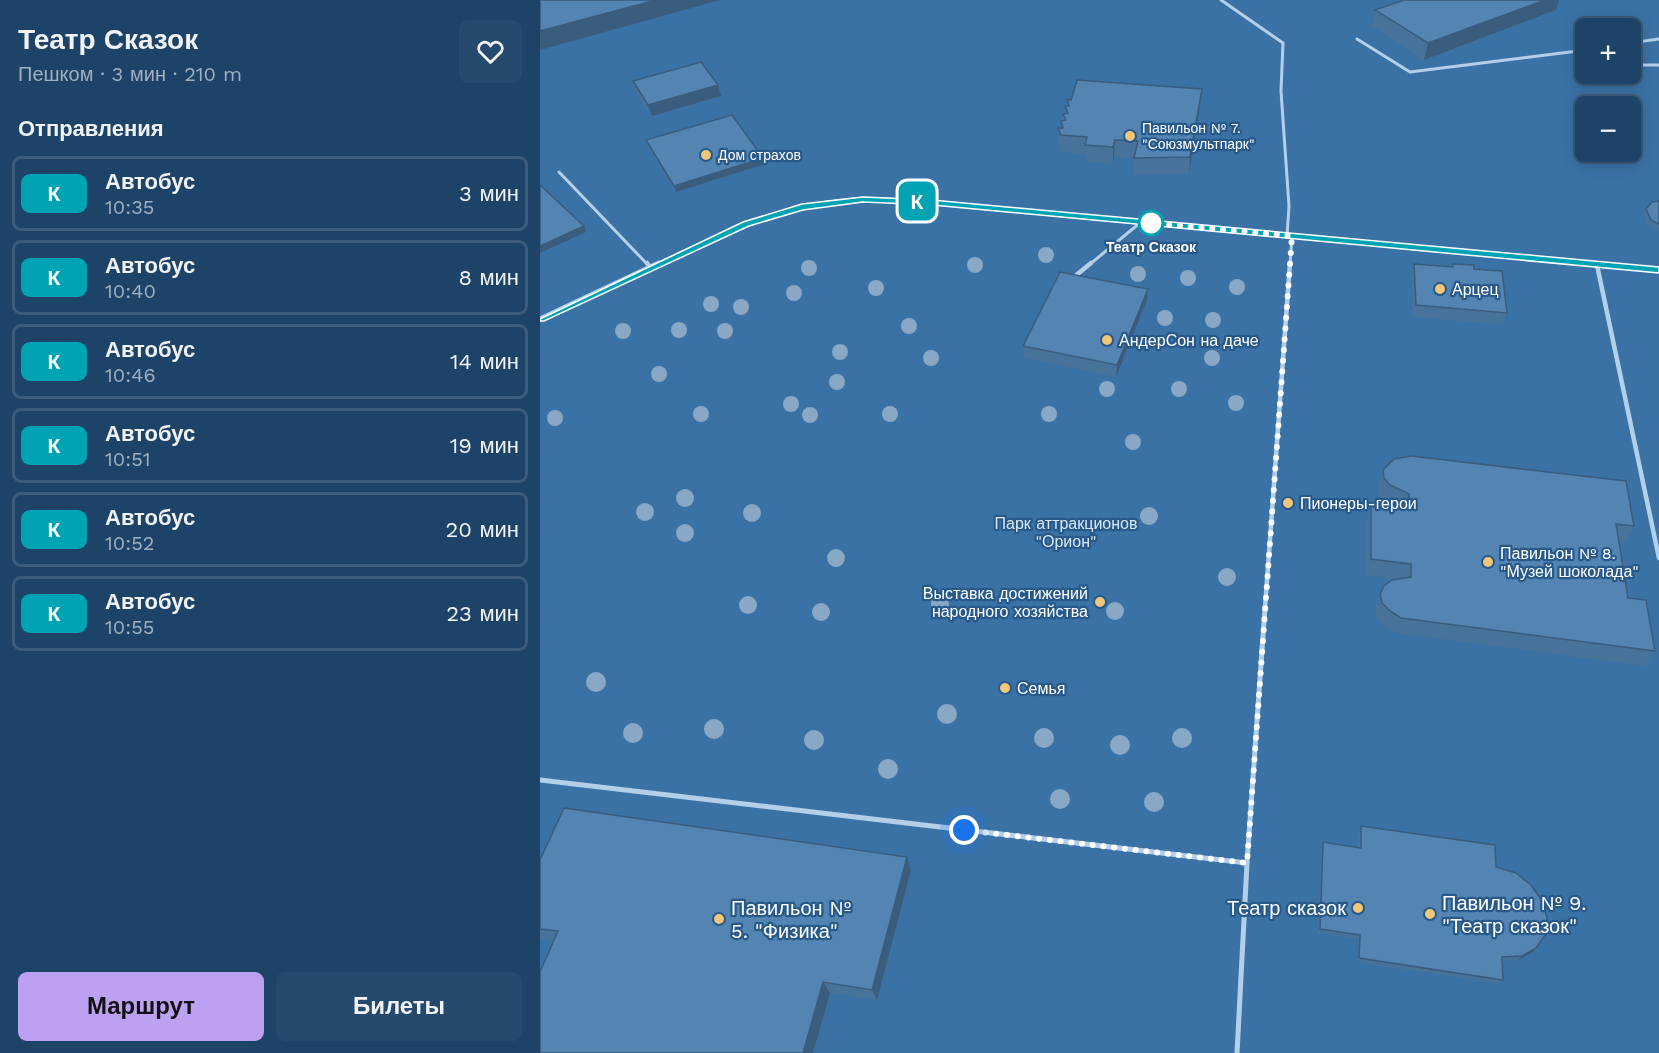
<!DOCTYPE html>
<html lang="ru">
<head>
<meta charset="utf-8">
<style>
  body { margin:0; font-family:"Work Sans",sans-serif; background:#254a6e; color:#f1f3f6; height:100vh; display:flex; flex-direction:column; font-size:22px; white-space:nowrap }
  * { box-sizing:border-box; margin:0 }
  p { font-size:20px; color:#a0b0c0 }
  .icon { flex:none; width:33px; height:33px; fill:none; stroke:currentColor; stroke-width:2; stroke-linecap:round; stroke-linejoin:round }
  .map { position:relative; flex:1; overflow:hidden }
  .drawer { display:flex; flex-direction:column; background:#1d4368; width:540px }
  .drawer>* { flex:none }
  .badge { padding:0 12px; border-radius:9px; font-size:21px; line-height:39px }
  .tools { position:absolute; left:1035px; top:18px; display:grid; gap:12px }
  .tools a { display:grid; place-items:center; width:66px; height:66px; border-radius:9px; background:#1d4368; box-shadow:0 3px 15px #0003,0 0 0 2px #3b5c7c; font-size:30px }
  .you { position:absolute; width:30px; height:30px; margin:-15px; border:4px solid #fff; border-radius:50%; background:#1a73e8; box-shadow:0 0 0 9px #1a73e833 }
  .map>.badge { position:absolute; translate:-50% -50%; box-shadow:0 0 0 3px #fff }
  h2 { padding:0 18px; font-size:22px; line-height:54px }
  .round { display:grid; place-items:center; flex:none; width:63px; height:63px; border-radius:9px; background:#254a6e }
  .headline { display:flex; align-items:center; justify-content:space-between; height:102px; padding:0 18px }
  h1 { font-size:28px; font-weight:700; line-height:45px }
  .button { display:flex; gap:12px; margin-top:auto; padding:12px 18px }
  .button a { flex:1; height:69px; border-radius:9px; background:#bca0f2; color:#111; font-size:24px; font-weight:700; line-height:69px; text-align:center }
  .button a+a { background:#254a6e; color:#f1f3f6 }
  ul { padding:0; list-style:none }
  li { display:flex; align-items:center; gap:18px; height:75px; margin:0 12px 9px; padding:0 6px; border:3px solid #3b5c7c; border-radius:9px }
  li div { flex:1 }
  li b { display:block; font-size:22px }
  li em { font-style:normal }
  li .badge { min-width:66px; font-weight:700; text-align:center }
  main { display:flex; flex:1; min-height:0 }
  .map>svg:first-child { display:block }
</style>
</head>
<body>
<main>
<section class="drawer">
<div class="headline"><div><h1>Театр Сказок</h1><p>Пешком · 3 мин · 210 m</p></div><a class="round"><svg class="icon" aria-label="heart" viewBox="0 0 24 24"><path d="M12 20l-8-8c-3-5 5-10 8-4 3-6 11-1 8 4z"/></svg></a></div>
<h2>Отправления</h2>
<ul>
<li><span class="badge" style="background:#00a3b4;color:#fff">К</span><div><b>Автобус</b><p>10:35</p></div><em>3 мин</em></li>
<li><span class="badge" style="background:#00a3b4;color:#fff">К</span><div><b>Автобус</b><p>10:40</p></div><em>8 мин</em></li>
<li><span class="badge" style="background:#00a3b4;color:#fff">К</span><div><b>Автобус</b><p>10:46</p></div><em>14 мин</em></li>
<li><span class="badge" style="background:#00a3b4;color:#fff">К</span><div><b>Автобус</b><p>10:51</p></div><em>19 мин</em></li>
<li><span class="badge" style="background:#00a3b4;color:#fff">К</span><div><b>Автобус</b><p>10:52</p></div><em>20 мин</em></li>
<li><span class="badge" style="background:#00a3b4;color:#fff">К</span><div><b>Автобус</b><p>10:55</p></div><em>23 мин</em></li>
</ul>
<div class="button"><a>Маршрут</a><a>Билеты</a></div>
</section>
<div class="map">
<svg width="1119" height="1053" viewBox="0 0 1119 1053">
  <rect width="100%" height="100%" fill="#27598a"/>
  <path fill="#3b72a6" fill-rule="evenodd" d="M 0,0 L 1119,0 L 1119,1053 L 0,1053 ZM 1046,28 L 1090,28 L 1090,74 L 1046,74 ZM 1046,106 L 1090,106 L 1090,152 L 1046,152 Z"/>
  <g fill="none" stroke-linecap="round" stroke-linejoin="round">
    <g stroke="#b4d0e9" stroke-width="3">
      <path d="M 681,0 L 743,43 L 741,91 L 749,206 L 747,236"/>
      <path d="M 817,39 L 870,72 L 1046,50"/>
      <path d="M 1090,43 L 1119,39"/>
      <path d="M 1036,51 L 1046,61"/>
      <path d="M 1090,65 L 1119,65"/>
      <path d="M 19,172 L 108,265"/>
      <path d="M 549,265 L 601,222"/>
      <path d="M 750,265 L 752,236"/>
    </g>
    <g stroke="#b4d0e9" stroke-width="4.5">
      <path d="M 107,263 L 110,267"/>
      <path d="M 1057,265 L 1119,558"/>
      <path d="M 534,277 L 551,263"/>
      <path d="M 725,608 L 750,263"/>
    </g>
    <g stroke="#b4d0e9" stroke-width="5">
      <path d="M 0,780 L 707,863"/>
      <path d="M 697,1053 L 707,863 L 725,607"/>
    </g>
    <path stroke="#b4d0e9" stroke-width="4.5" d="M 116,265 C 182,234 248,203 322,199 C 345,198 369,202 392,203 L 1064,265"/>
    <g stroke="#b4d0e9" stroke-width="5">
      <path d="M 1047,263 L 1119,270"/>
      <path d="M 0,319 L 119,263"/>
    </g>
  </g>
  <g fill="#88a8c6">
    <circle cx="506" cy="255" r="8"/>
    <circle cx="435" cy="265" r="8"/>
    <circle cx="269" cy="268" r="8"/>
    <circle cx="598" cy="274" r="8"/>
    <circle cx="648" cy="278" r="8"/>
    <circle cx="697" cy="287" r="8"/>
    <circle cx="336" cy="288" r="8"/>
    <circle cx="254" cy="293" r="8"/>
    <circle cx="171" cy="304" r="8"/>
    <circle cx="201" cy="307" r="8"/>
    <circle cx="625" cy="318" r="8"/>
    <circle cx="673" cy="320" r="8"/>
    <circle cx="369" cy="326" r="8"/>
    <circle cx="139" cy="330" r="8"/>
    <circle cx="83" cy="331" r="8"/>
    <circle cx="185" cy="331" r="8"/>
    <circle cx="300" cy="352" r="8"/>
    <circle cx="391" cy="358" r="8"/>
    <circle cx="672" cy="358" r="8"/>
    <circle cx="119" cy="374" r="8"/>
    <circle cx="297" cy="382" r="8"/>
    <circle cx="567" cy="389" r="8"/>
    <circle cx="639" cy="389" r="8"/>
    <circle cx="696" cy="403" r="8"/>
    <circle cx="251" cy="404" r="8"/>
    <circle cx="161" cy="414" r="8"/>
    <circle cx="350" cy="414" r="8"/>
    <circle cx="509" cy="414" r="8"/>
    <circle cx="270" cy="415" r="8"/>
    <circle cx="15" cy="418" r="8"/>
    <circle cx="593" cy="442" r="8"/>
    <circle cx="145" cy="498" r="9"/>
    <circle cx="105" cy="512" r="9"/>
    <circle cx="212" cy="513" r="9"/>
    <circle cx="609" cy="516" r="9"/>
    <circle cx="145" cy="533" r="9"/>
    <circle cx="296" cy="558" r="9"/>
    <circle cx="687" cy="577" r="9"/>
    <circle cx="400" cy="604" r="9"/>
    <circle cx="208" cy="605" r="9"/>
    <circle cx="575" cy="611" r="9"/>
    <circle cx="281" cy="612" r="9"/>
    <circle cx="56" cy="682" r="10"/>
    <circle cx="407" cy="714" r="10"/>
    <circle cx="174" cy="729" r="10"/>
    <circle cx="93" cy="733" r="10"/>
    <circle cx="504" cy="738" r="10"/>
    <circle cx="642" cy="738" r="10"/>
    <circle cx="274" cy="740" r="10"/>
    <circle cx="580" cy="745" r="10"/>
    <circle cx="348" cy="769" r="10"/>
    <circle cx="520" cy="799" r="10"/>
    <circle cx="614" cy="802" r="10"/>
  </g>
  <g fill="#477299">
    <path d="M 835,10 L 1016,10 L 884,60 L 832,26 Z"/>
    <path d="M 93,81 L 178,85 L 181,96 L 112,116 L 97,93 Z"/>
    <path d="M 662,89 L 660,106 L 649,174 L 594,175 L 594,158 L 574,157 L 573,164 L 545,162 L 545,154 L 521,152 L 519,145 L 518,128 L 521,128 L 521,121 L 524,120 L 523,114 L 526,113 L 525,106 L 527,106 L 527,99 L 531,100 Z"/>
    <path d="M 106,140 L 225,164 L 136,192 L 108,146 Z"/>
    <path d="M 1119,201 L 1119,231 L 1108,226 L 1103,215 L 1106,209 Z"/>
    <path d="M 874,264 L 911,267 L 912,264 L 934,269 L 967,313 L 963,325 L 873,317 L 871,276 Z"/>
    <path d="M 608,289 L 607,300 L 576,377 L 484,358 L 483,346 Z"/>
    <path d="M 843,470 L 1094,526 L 1084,543 L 1079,542 L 1088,598 L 1115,651 L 1104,666 L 856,633 L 844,627 L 837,619 L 835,610 L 840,594 L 856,579 L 826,575 L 826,522 L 831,505 L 862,509 L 845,502 L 839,494 L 838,486 Z"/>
    <path d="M 821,826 L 956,867 L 993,952 L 978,960 L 962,961 L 963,980 L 960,984 L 817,962 L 818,939 L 778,933 L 781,847 L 783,842 L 819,848 L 819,831 Z"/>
    <path d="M 0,860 L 371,870 L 337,1000 L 290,993 L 273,1053 L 0,1053 L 14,941 L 0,939 Z"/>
  </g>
  <g fill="#3a5c7d">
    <path d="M 116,0 L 180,0 L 0,50 L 0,31 Z"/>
    <path d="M 1005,0 L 1019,0 L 1016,10 L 884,60 L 888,43 Z"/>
    <path d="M 178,85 L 181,96 L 112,116 L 108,105 Z"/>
    <path d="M 662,89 L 660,106 L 649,174 L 650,157 Z"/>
    <path d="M 575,140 L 574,157 L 573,164 L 573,147 Z"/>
    <path d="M 223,158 L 225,164 L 136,192 L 134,186 Z"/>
    <path d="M 44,226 L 46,232 L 0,253 L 0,246 Z"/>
    <path d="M 608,289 L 607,300 L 576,377 L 577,365 Z"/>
    <path d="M 367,857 L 371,870 L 337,1000 L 332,990 Z"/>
    <path d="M 996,948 L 993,952 L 978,960 L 982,956 Z"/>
    <path d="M 283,982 L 290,993 L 273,1053 L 263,1053 Z"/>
  </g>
  <g fill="#5384b2" stroke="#3a5c7d" stroke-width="1.5">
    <path d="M 0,0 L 116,0 L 0,31 Z"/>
    <path d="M 864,0 L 1005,0 L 888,43 L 835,10 Z"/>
    <path d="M 161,62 L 178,85 L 108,105 L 93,81 Z"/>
    <path d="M 537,80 L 662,89 L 650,157 L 594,158 L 598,141 L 575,140 L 573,147 L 545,145 L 547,137 L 521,135 L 518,128 L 523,128 L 521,121 L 526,120 L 523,114 L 528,113 L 525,106 L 529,106 L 527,99 L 531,100 Z"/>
    <path d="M 192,115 L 223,158 L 134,186 L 106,140 Z"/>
    <path d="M 0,185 L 44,226 L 0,246 Z"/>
    <path d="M 1119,201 L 1119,224 L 1111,220 L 1106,209 L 1112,202 Z"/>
    <path d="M 874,264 L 913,267 L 912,264 L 934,265 L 934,269 L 962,271 L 967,313 L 876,305 Z"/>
    <path d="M 520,272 L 608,289 L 577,365 L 483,346 Z"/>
    <path d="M 871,456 L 1086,481 L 1094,526 L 1076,524 L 1088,598 L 1106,600 L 1115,651 L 861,618 L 850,611 L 842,603 L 840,594 L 844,586 L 852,580 L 871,577 L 871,564 L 831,559 L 831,505 L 870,510 L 869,494 L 850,485 L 844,478 L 843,470 L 854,459 Z"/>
    <path d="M 24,808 L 367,857 L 332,990 L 283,982 L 263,1053 L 0,1053 L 0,972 L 18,931 L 0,929 L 0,860 Z"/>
    <path d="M 821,826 L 955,845 L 956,867 L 976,873 L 991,885 L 1002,901 L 1007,918 L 1005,935 L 996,948 L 982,956 L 962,957 L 963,980 L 819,958 L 820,935 L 780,929 L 783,842 L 821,848 Z"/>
  </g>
  <path fill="#00a3b4" stroke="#fff" stroke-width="1.5" d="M 323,197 L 392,200 L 1119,267 L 1119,273 L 392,205 L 323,202 L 263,210 L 209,226 L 4,321 L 0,321 L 0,319 L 203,222 L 262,204 Z"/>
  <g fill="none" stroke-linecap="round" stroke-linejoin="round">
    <path stroke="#fff" stroke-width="6" stroke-dasharray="0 10.8" d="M 424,830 L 707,863 L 752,236 L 611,223"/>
  </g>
  <g fill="#f2c77a" stroke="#27598a" stroke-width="2">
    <circle cx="590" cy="136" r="6"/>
    <circle cx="166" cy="155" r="6"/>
    <circle cx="900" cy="289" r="6"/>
    <circle cx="567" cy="340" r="6"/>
    <circle cx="748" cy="503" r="6"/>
    <circle cx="948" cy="562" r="6"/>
    <circle cx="560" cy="602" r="6"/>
    <circle cx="465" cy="688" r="6"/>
    <circle cx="818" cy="908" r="6"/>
    <circle cx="890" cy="914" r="6"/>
    <circle cx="179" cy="919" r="6"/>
  </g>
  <circle fill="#fff" stroke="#00a3b4" stroke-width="3" cx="611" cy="223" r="12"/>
  <g text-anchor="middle" stroke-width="4.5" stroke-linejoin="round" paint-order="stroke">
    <g font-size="14" fill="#fff" stroke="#27598a" text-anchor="start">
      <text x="602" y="133">Павильон № 7.<tspan x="602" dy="16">"Союзмультпарк"</tspan></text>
      <text x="178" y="160">Дом страхов</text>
    </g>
    <g font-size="14" font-weight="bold" fill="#fff" stroke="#27598a">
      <text x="611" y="252">Театр Сказок</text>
    </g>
    <g font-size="16" fill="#fff" stroke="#27598a" text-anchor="start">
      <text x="912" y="295">Арцец</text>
      <text x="579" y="346">АндерСон на даче</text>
      <text x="760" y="509">Пионеры-герои</text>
      <text x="960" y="559">Павильон № 8.<tspan x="960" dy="18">"Музей шоколада"</tspan></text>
      <text x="548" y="599" text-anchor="end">Выставка достижений<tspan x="548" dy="18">народного хозяйства</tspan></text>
      <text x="477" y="694">Семья</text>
    </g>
    <g font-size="16" fill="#d8e8f7" stroke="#27598a">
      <text x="526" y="529">Парк аттракционов<tspan x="526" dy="18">"Орион"</tspan></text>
    </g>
    <g font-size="20" fill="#fff" stroke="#27598a" text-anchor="start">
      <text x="902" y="910">Павильон № 9.<tspan x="902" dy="23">"Театр сказок"</tspan></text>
      <text x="191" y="915">Павильон №<tspan x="191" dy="23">5. "Физика"</tspan></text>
      <text x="806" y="915" text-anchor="end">Театр сказок</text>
    </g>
  </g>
</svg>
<div class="tools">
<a>+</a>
<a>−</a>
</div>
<div class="you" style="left:424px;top:830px"></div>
<b class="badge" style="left:377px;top:201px;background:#00a3b4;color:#fff">К</b>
</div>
</main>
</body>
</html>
